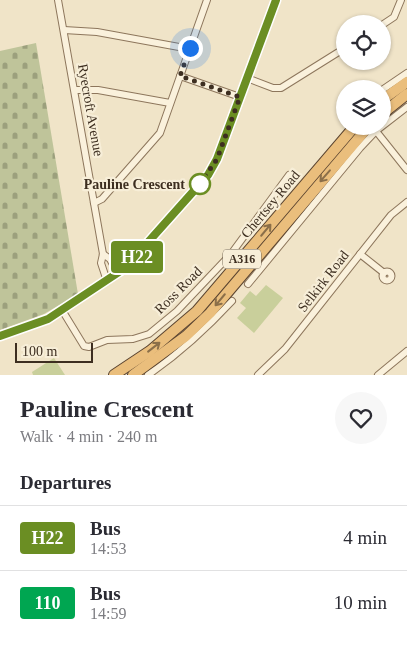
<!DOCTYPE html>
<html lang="en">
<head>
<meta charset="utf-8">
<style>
  body { margin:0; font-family:"Times New Roman",serif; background:#f7f7f7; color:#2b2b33; height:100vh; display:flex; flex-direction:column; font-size:19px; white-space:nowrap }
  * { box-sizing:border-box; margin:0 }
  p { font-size:16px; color:#7c7c81 }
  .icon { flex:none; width:28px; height:28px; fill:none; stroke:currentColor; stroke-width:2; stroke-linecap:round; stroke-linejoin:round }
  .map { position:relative; height:375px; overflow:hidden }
  .side { display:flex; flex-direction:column; background:#fff; flex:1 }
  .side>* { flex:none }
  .badge { padding:0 10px; border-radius:4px; font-size:18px; line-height:32px }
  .tools { position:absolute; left:336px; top:15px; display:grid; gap:10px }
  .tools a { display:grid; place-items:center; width:55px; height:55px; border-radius:50%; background:#fff; box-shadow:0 1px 4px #0004; font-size:25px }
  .scale { position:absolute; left:15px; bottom:12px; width:78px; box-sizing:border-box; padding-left:5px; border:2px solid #3d2e20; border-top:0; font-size:14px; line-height:18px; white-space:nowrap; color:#3d2e20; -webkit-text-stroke:4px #f7eed8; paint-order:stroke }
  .you { position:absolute; width:25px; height:25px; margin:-12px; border:4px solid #fff; border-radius:50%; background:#1a73e8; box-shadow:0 0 0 8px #1a73e833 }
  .map>.badge { position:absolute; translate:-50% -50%; box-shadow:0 0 0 2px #fff }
  h2 { padding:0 20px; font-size:19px; line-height:45px }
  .round { display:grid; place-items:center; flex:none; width:52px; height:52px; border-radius:26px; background:#f7f7f7 }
  .headline { display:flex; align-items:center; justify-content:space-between; height:85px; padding:0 20px }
  h1 { font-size:24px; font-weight:600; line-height:38px }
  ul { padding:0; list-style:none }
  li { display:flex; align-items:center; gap:15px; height:65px; padding:0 20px; border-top:1px solid #e1e1e2 }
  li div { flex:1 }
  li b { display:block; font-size:19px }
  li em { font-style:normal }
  li .badge { min-width:55px; font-weight:700; text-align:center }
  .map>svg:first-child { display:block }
</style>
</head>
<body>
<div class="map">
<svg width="407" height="375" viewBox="0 0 407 375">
  <defs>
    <pattern id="cemetery-stones" width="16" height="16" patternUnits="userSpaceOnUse" patternTransform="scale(1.25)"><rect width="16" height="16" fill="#bfc49a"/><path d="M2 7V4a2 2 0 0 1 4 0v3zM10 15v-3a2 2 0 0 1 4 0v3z" fill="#9ca07d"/></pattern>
  </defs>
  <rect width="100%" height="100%" fill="#f0e4c8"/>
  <g fill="#c9cf9b">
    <path d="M 266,285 L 283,298 L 254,333 L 237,318 L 246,308 L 240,303 L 250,291 L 256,296 Z"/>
    <path d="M 54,358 L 65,375 L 33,375 L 32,372 Z"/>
  </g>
  <path fill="url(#cemetery-stones)" d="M 36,43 L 78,294 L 44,314 L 0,330 L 0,51 Z"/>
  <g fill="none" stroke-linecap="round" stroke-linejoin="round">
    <defs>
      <g id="minor">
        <path d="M 58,0 L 103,254 L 101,263 L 107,281"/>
        <path d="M 382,25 L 394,17 L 401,0"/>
        <path d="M 64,30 L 97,32 L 190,49"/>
        <path d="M 180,76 L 240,97"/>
        <path d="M 247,78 L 273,88 L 281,88 L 345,48"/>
        <path d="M 75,90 L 98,90 L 170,103"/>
        <path d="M 382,90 L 407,73"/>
        <path d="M 376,131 L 407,170"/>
        <path d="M 94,203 L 102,199 L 160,133 L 207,0"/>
        <path d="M 103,254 L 110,259 L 118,274"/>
        <path d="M 360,254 L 384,273"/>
        <circle cx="387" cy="276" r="4.5"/>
        <path d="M 248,284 L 360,148 L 376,131 L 407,107"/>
        <path d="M 62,310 L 84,346 L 89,347 L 107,340 L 133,339 L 149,334 L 177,311 L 231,254 L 289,175"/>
        <path d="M 148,375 C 180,353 206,329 232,301"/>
        <path d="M 258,375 L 285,349 L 391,215 L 407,202"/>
        <path d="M 378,375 L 407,351"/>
      </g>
      <path id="tertiary" d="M 0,336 L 48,319 L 125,268 L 208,175 L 217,159 L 276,0"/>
      <g id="trunk">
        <path d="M 382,100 L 407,82"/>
        <path d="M 382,114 L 407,94"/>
        <path d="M 114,375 L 150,351 L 197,311 L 355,126"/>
        <path d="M 133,375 L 186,336 L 210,313 L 369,126"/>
      </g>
    </defs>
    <use href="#minor" stroke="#8d765c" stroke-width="8"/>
    <use href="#tertiary" stroke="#8d765c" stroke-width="9"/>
    <use href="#trunk" stroke="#5b4430" stroke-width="12"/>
    <use href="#minor" stroke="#faf1dc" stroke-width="6"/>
    <use href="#tertiary" stroke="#faf1dc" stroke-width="8"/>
    <use href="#trunk" stroke="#eabe7c" stroke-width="10"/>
  </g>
  <defs><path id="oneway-shaft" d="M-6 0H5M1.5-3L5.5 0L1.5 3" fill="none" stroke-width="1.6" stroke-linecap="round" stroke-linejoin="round" transform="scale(1.25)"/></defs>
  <g stroke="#8b6f49">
    <use href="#oneway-shaft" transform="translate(325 176) rotate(131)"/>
    <use href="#oneway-shaft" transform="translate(266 230) rotate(-50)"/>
    <use href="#oneway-shaft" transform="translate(220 300) rotate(130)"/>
    <use href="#oneway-shaft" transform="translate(154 347) rotate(-38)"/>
  </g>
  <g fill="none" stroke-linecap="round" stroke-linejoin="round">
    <defs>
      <path id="line" d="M 0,336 L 48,319 L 125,268 L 208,175 L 217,159 L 276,0"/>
    </defs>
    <use href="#line" stroke="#fff" stroke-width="11"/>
    <use href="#line" stroke="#6b8e23" stroke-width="8"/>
    <path stroke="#3d2e20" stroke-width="5" stroke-dasharray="0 9" d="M 190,48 L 180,76 L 240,97 L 217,159 L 200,184"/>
  </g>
  <circle fill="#fff" stroke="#6b8e23" stroke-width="2.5" cx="200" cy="184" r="10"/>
  <g text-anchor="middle" stroke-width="4.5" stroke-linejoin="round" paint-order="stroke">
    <rect fill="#f7eed8" stroke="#756857" stroke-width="1" x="223" y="249.5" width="38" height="19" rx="4"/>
    <g font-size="12" font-weight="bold" fill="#3d2e20">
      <text x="242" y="263">A316</text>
    </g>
    <g font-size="14" fill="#3d2e20" stroke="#f7eed8">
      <text transform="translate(91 110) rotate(80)" y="5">Ryecroft Avenue</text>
      <text transform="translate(270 204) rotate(-50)" y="5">Chertsey Road</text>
      <text transform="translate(323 281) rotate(-52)" y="5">Selkirk Road</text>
      <text transform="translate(178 290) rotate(-45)" y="5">Ross Road</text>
    </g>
    <g font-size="14" font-weight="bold" fill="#3d2e20" stroke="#f7eed8" text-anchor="end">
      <text x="185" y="189">Pauline Crescent</text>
    </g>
  </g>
</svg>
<div class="tools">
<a><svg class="icon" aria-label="locate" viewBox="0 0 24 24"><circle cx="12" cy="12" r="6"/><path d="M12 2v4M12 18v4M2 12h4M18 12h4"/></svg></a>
<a><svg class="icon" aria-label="layers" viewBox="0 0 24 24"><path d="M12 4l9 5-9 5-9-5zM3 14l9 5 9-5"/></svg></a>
</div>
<div class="scale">100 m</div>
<div class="you" style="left:190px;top:48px"></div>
<b class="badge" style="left:137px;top:257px;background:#6b8e23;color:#fff">H22</b>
</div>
<section class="side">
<div class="headline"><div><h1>Pauline Crescent</h1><p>Walk · 4 min · 240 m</p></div><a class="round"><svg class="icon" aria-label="heart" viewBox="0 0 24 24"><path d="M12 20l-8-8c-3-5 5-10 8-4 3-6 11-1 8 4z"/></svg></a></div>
<h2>Departures</h2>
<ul>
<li><span class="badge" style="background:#6b8e23;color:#fff">H22</span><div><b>Bus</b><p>14:53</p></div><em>4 min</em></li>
<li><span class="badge" style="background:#00a651;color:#fff">110</span><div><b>Bus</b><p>14:59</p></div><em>10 min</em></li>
</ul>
</section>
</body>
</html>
